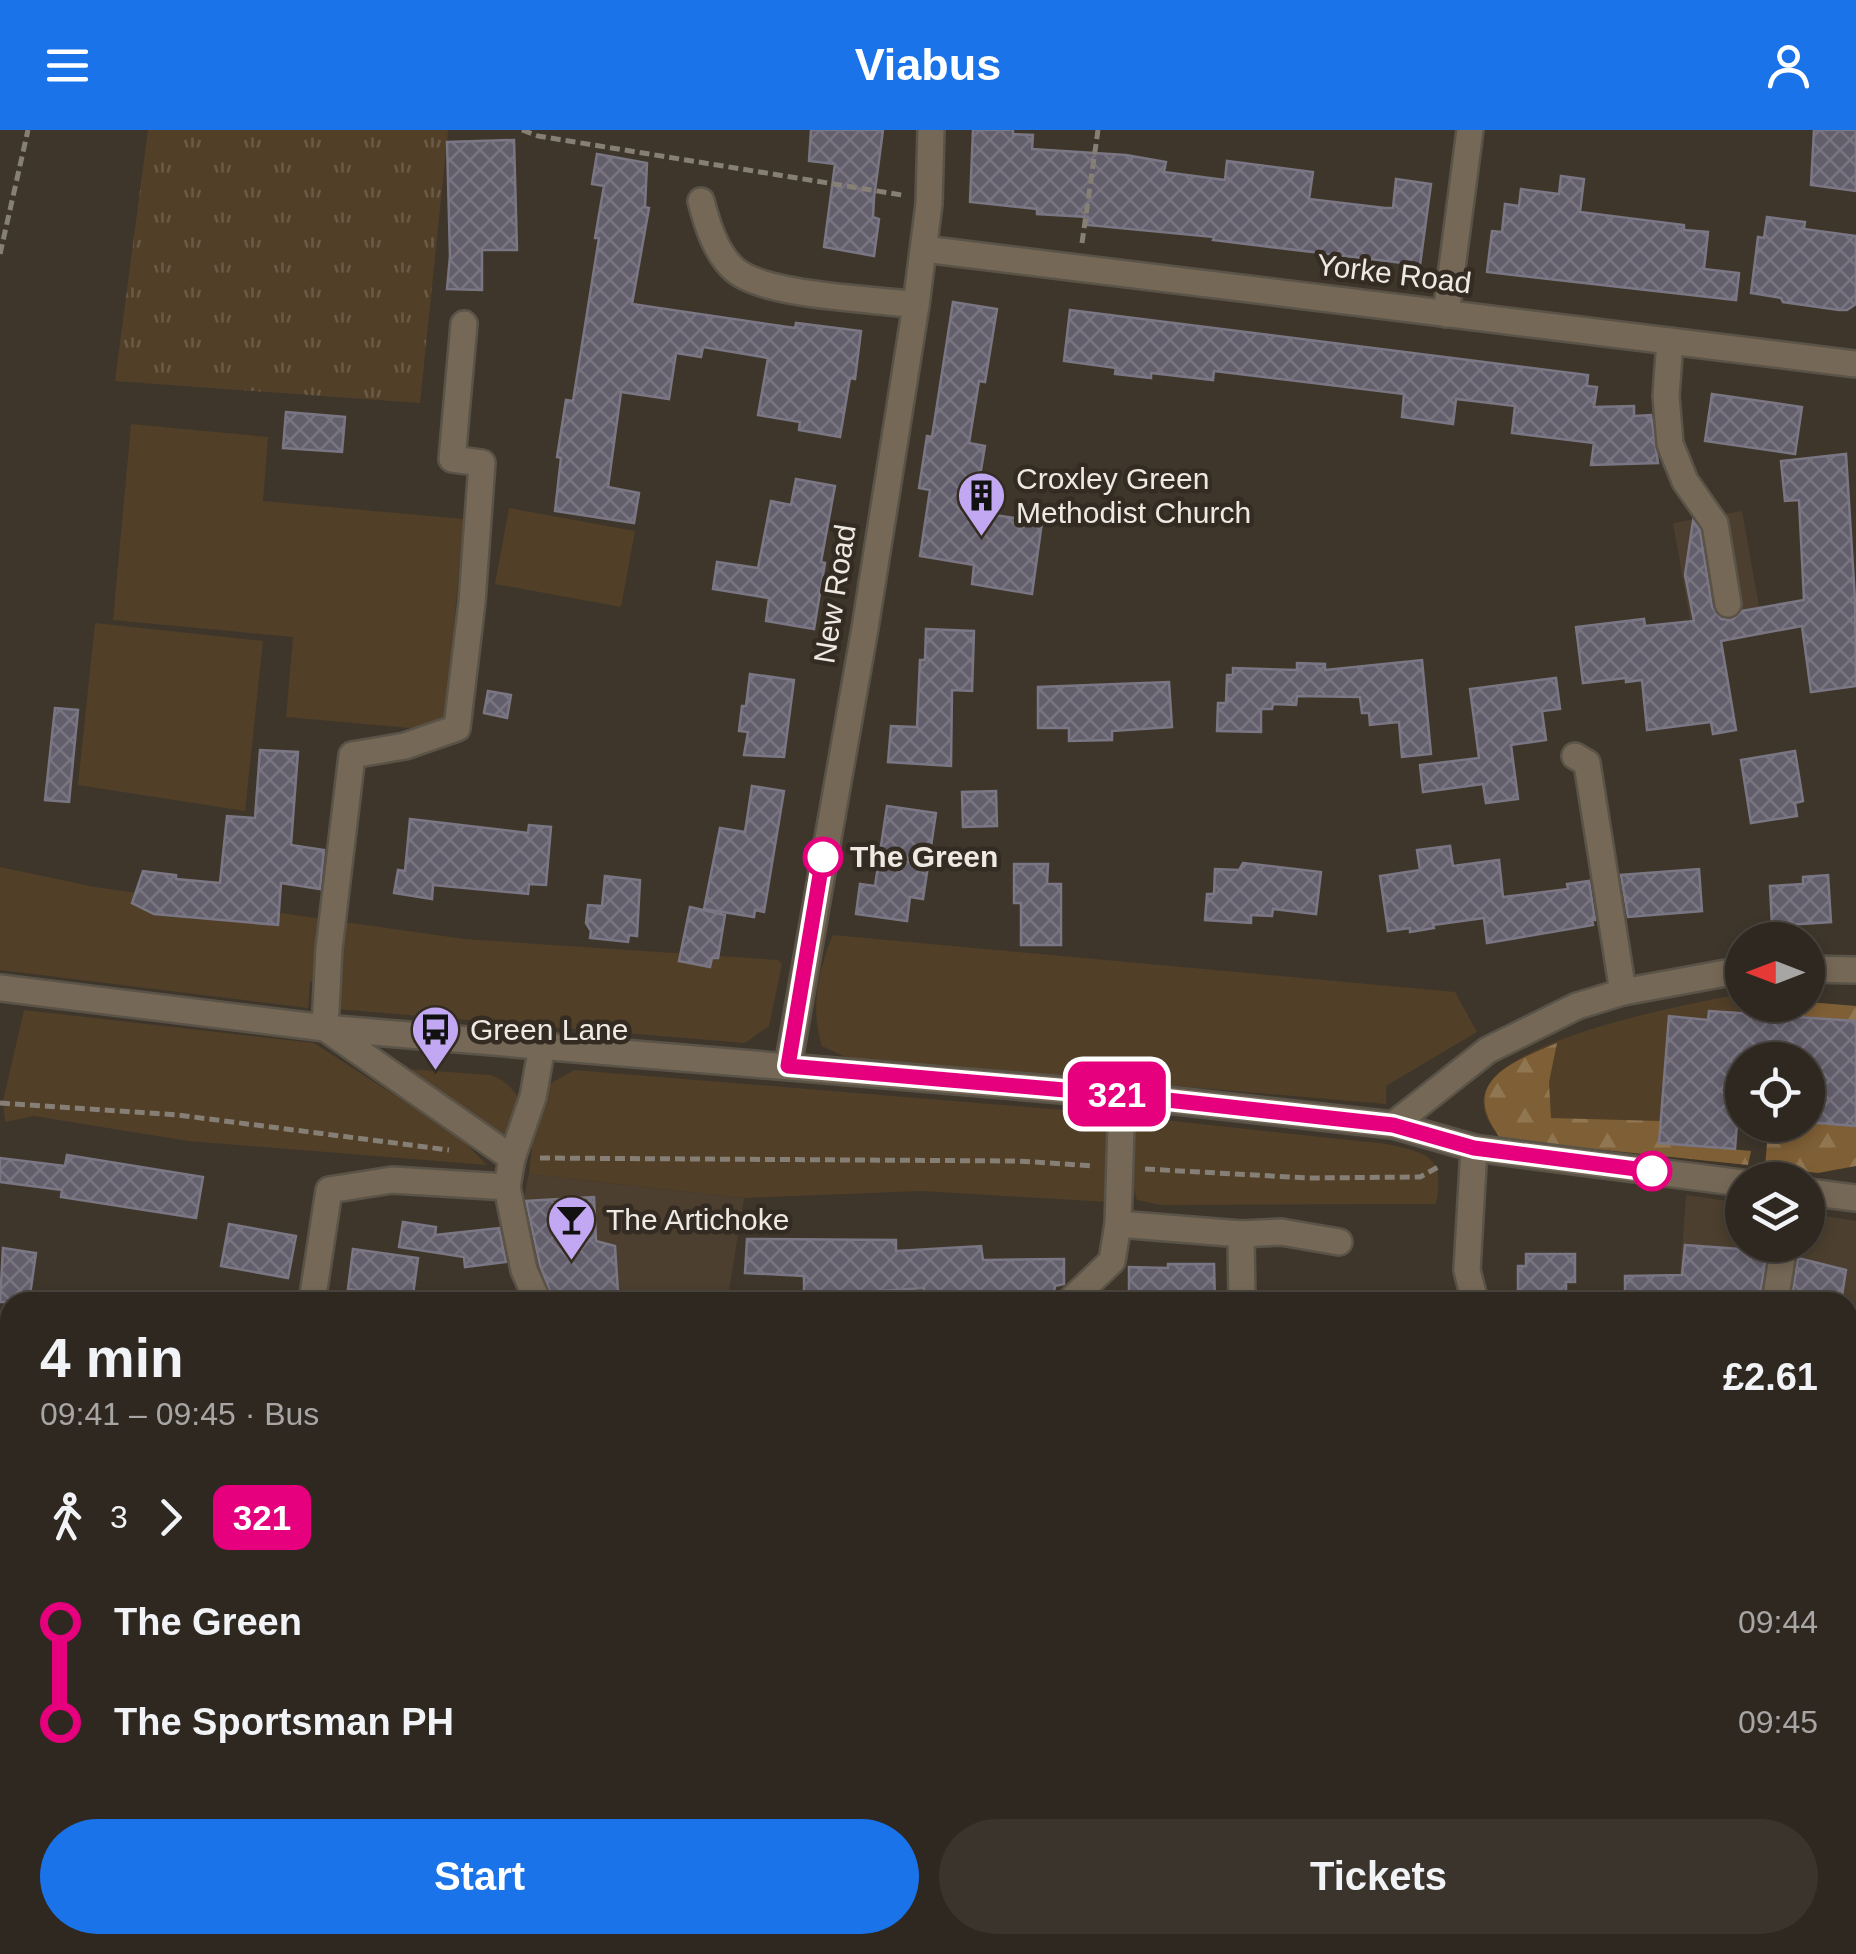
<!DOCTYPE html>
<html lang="en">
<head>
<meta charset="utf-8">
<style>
  body { margin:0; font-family:Arial,sans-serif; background:#3a342d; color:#f1f3f6; height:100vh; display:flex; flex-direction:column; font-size:38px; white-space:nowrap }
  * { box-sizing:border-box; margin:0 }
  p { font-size:32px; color:#a7a6a5 }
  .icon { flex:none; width:55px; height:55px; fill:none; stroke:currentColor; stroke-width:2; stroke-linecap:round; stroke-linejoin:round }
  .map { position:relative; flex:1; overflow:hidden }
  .sheet { position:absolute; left:0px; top:1162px; width:1858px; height:662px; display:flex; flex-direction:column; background:#2e2820; border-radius:30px 30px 0 0; box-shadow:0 5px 15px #0003,0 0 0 2px #49443e }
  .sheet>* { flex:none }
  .badge { padding:0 20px; border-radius:15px; font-size:35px; line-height:65px }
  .needle { width:65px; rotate:270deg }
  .fabs { position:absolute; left:1725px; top:792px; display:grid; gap:20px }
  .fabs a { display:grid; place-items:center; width:100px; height:100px; border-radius:50%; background:#2e2820; box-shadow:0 5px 15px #0003,0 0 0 2px #49443e; font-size:50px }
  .map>.badge { position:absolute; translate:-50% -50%; box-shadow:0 0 0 5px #fff }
  .legs { display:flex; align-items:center; gap:15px; height:110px; padding:0 40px; font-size:32px }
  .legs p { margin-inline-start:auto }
  .headline { display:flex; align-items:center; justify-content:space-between; height:170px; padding:0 40px }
  h1 { font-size:55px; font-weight:600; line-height:75px }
  .cta { display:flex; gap:20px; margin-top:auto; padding:20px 40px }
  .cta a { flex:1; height:115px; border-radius:60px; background:#1a73e8; color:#fff; font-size:40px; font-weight:600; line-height:115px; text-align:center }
  .cta a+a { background:#3a342d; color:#f1f3f6 }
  ul { padding:0 40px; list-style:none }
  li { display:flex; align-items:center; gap:35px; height:100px; font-size:38px }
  li i { display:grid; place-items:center; width:15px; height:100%; margin:0 12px; background:currentColor }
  li i::after { content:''; width:25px; height:25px; margin:-12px; border:8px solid; border-radius:50%; background:#2e2820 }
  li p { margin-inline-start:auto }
  li:first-child i { background:linear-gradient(#0000 50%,currentColor 0) }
  li:last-child i { background:linear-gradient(currentColor 50%,#0000 0) }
  header { display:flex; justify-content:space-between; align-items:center; height:130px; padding:0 40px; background:#1a73e8; color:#fff; font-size:45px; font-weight:600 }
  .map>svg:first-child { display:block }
</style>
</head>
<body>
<header><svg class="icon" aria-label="menu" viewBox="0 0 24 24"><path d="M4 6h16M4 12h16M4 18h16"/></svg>Viabus<svg class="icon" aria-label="person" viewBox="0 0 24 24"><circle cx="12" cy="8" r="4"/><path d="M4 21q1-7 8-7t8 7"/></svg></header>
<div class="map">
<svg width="1856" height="1824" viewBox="0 0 1856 1824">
  <defs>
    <pattern id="forest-firs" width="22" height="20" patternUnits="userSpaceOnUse" patternTransform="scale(2.5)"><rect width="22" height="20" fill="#7f5f35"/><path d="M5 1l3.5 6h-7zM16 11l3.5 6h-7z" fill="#917652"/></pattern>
    <pattern id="park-tufts" width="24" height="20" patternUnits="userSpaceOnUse" patternTransform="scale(2.5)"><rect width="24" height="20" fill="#513f28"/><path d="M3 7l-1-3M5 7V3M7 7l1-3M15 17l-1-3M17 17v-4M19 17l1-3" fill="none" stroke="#6a5b47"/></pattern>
    <pattern id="building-cross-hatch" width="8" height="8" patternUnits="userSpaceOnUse" patternTransform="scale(2.5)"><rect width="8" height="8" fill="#625e6b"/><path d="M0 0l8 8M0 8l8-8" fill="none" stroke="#797580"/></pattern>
  </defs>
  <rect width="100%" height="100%" fill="#3e362b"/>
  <g fill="#4c3f2f">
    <path d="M 1742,381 L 1763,499 L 1694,511 L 1673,393 Z"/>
    <path d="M 529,1044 L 744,1068 L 727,1172 L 541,1172 L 527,1149 L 523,1071 Z"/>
    <path d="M 1686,1065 L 1742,1073 L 1742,1115 L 1808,1115 L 1808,1083 L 1856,1091 L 1856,1295 L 1848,1293 L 1848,1172 L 1678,1172 Z"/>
  </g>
  <g fill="#513f28">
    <path d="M 131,294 L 268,307 L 263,371 L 464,389 L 444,601 L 286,587 L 293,507 L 113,490 Z"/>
    <path d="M 509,378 L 635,401 L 621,477 L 495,454 Z"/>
    <path d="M 95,493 L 263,511 L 245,681 L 78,655 Z"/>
    <path d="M 0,737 L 95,757 L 465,809 L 778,830 L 782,834 L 769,896 L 745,913 L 336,879 L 333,859 L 310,851 L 308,878 L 0,840 Z"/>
    <path d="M 833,805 L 1455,862 L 1477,902 L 1386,956 L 1386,974 L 848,928 L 822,916 C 810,880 818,839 833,805 Z"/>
    <path d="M 1730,866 L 1742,866 L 1742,875 L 1763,875 L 1762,885 L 1710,881 L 1708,890 L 1670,886 L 1659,1012 L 1751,1021 L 1748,1035 L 1501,1009 C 1489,994 1478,979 1486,960 C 1507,909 1678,876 1730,866 Z"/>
    <path d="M 24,880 L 314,913 L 458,1006 L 487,1035 L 188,1011 L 34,986 L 5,992 L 3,971 Z"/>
    <path d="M 366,936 L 491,945 C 506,951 513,958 520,972 L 508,1014 Z"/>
    <path d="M 574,940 L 1102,983 L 1110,988 L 1106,1072 L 922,1061 L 744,1068 L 529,1044 L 533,1008 L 548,955 Z"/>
    <path d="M 1145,988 L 1387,1014 C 1429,1024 1445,1025 1436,1074 L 1161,1075 L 1137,1070 C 1129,1047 1124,1003 1145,988 Z"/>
  </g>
  <g fill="url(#forest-firs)">
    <path d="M 1808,872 L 1856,876 L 1856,891 L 1785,885 L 1786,875 L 1808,875 Z"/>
    <path d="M 1557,913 L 1549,952 L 1551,988 L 1661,991 L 1660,1013 L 1751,1021 L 1748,1035 L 1501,1009 C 1457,952 1510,933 1557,913 Z"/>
    <path d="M 1808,992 L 1856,996 L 1856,1036 L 1818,1043 L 1765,1037 L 1768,1001 L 1780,995 L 1808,995 Z"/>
  </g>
  <path fill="url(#park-tufts)" d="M 148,0 L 448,0 L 420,273 L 115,251 Z"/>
  <g fill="url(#building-cross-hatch)" stroke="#7a7683" stroke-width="2.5">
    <path d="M 811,0 L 883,0 L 874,68 L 873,87 L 879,89 L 874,126 L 824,117 L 835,34 L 809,31 Z"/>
    <path d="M 973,0 L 1013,0 L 1013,4 L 1033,5 L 1032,19 L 1126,25 L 1166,32 L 1164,42 L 1225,50 L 1227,31 L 1313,42 L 1309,69 L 1385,78 L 1393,78 L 1396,49 L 1431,54 L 1420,135 L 1213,110 L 1214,107 L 1087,95 L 1088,87 L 1037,84 L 1037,79 L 970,72 Z"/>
    <path d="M 1814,0 L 1856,0 L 1856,61 L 1811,55 Z"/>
    <path d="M 514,10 L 517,120 L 482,120 L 482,160 L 447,159 L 450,126 L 447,12 Z"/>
    <path d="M 597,24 L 647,33 L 645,77 L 649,78 L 632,174 L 795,198 L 796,193 L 861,201 L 855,249 L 850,248 L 840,307 L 799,300 L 800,292 L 758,285 L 768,228 L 703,217 L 701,227 L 676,223 L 669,269 L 621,262 L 608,357 L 639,363 L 634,393 L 555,381 L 561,328 L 557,327 L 566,270 L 573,271 L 599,108 L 595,108 L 604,56 L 592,54 Z"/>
    <path d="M 1561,46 L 1584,49 L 1580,82 L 1684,95 L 1684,100 L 1708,102 L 1704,139 L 1739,143 L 1736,170 L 1487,142 L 1492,101 L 1502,102 L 1505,74 L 1519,76 L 1521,59 L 1559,64 Z"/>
    <path d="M 1767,87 L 1805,92 L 1804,99 L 1856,106 L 1856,174 L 1847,180 L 1839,180 L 1783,172 L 1781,168 L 1751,163 L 1758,107 L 1764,108 Z"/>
    <path d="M 953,172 L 997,179 L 985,252 L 979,251 L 969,313 L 985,316 L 974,382 L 1042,392 L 1032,464 L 972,454 L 974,435 L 920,426 L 930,360 L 919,358 L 927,306 L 932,307 Z"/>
    <path d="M 1070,180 L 1588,245 L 1587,256 L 1597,257 L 1594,277 L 1634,276 L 1634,286 L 1651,285 L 1658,333 L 1591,335 L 1594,313 L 1512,303 L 1515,276 L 1456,269 L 1453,294 L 1402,287 L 1404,264 L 1214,241 L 1213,250 L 1151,243 L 1151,248 L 1115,244 L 1116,238 L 1064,231 Z"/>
    <path d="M 1712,264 L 1802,277 L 1795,324 L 1705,311 Z"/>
    <path d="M 286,282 L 345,287 L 342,322 L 283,318 Z"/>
    <path d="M 1846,324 L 1855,469 L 1856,556 L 1811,562 L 1802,496 L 1721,511 L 1736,600 L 1713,604 L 1711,592 L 1647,600 L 1642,550 L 1626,552 L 1626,548 L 1583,553 L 1576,497 L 1644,489 L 1645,496 L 1694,491 L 1685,445 L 1693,391 L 1700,400 L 1712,477 L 1721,489 L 1732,490 L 1742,481 L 1804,470 L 1799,370 L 1785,371 L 1781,331 Z"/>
    <path d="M 796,349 L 835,356 L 821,432 L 825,433 L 814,499 L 766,491 L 769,468 L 713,459 L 717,432 L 758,438 L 771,371 L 791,375 Z"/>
    <path d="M 926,499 L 974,501 L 972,561 L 952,560 L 951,636 L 888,632 L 891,596 L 917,597 L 920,530 L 925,530 Z"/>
    <path d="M 1422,530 L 1431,624 L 1402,627 L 1399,592 L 1370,595 L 1369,583 L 1362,583 L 1360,567 L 1297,566 L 1296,575 L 1273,574 L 1272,579 L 1261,579 L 1261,602 L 1217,601 L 1218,573 L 1226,573 L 1227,545 L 1233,545 L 1233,538 L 1297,540 L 1297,533 L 1325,534 L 1325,540 Z"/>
    <path d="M 750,544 L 794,550 L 784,627 L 744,625 L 748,602 L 739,601 L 742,576 L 746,576 Z"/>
    <path d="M 1556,548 L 1560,579 L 1542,581 L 1546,610 L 1511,615 L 1518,669 L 1486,673 L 1483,654 L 1423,662 L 1420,635 L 1479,628 L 1470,559 Z"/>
    <path d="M 1169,552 L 1172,597 L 1112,601 L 1112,610 L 1069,611 L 1069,598 L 1038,598 L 1038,557 Z"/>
    <path d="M 488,561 L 511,565 L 507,588 L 484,583 Z"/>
    <path d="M 55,578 L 78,580 L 69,672 L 45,670 Z"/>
    <path d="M 260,620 L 298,622 L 291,715 L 324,720 L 320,759 L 281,753 L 278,795 L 154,784 L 132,773 L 143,741 L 176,745 L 176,749 L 220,753 L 227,686 L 255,688 Z"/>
    <path d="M 1795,621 L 1803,671 L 1795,673 L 1797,686 L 1751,693 L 1741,630 Z"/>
    <path d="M 752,656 L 784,661 L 764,782 L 755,780 L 754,787 L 704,779 L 720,698 L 745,702 Z"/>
    <path d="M 996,661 L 997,696 L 963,697 L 962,662 Z"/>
    <path d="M 887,676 L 936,683 L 923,769 L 910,767 L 907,791 L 856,784 L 860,754 L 875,756 Z"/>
    <path d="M 410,689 L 528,703 L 529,695 L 551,697 L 546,755 L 529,754 L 528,764 L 433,755 L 432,769 L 394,763 L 398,740 L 405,741 Z"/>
    <path d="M 1450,716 L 1453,736 L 1499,730 L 1503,767 L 1568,759 L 1567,754 L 1589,751 L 1595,790 L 1592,790 L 1593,795 L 1487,813 L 1484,788 L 1433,795 L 1434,798 L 1410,802 L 1410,798 L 1388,801 L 1380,746 L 1420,740 L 1417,720 Z"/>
    <path d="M 1243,733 L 1321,742 L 1316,784 L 1273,779 L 1272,786 L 1251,785 L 1251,793 L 1205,790 L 1207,764 L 1214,764 L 1215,739 L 1239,740 Z"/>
    <path d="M 1014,734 L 1048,734 L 1047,754 L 1061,754 L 1061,815 L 1021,815 L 1021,773 L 1014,773 Z"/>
    <path d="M 1699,739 L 1702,781 L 1628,787 L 1621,745 Z"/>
    <path d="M 1828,745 L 1831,792 L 1772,796 L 1770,756 L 1803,754 L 1803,747 Z"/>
    <path d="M 605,746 L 640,750 L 637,806 L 629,805 L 628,812 L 590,808 L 591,801 L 586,793 L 588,775 L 602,776 Z"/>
    <path d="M 690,777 L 725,785 L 718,828 L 712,828 L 710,837 L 679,831 Z"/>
    <path d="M 1709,881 L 1856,891 L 1856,996 L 1808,992 L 1808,930 L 1742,930 L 1735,1019 L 1659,1013 L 1669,886 L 1708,890 Z"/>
    <path d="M 67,1025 L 203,1047 L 196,1088 L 61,1067 L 62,1060 L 0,1052 L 0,1028 L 65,1036 Z"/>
    <path d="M 594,1067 L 596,1111 L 615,1116 L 618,1162 L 605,1163 L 606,1172 L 554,1172 L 540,1135 L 526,1071 Z"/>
    <path d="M 403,1092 L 436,1097 L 435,1105 L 499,1098 L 506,1132 L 465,1137 L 464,1127 L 399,1117 Z"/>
    <path d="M 229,1094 L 296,1106 L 288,1148 L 221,1136 Z"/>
    <path d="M 747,1109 L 896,1110 L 896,1121 L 981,1116 L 983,1130 L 1064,1129 L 1064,1154 L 1055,1156 L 1053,1168 L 1043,1168 L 1043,1171 L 924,1172 L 924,1158 L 850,1163 L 850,1167 L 804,1167 L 804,1146 L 745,1143 Z"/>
    <path d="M 1685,1115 L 1767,1121 L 1759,1172 L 1625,1172 L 1625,1146 L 1682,1145 Z"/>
    <path d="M 3,1118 L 36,1123 L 29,1172 L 0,1172 Z"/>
    <path d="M 353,1119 L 418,1128 L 412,1172 L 369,1172 L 371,1162 L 348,1159 Z"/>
    <path d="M 1526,1124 L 1575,1124 L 1575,1152 L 1566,1152 L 1566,1172 L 1518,1170 L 1518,1136 L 1526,1136 Z"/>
    <path d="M 1798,1128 L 1846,1140 L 1841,1172 L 1791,1172 Z"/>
    <path d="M 1168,1134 L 1214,1134 L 1215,1172 L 1129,1172 L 1129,1137 L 1168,1138 Z"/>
  </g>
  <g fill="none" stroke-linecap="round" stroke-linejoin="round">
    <defs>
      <g id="minor">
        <path d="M 701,71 C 707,94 716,124 735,140 C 765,166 873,169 916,175"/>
        <path d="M 924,119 L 1856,234"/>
        <path d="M 1446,184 L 1470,0"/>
        <path d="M 464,194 L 452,329 L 482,333 L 472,472 L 457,598 L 405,616 L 352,625 L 329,819 L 325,898 L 512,1028"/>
        <path d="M 1670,211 L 1666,266 L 1670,314 L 1685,351 L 1715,394 L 1728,474"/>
        <path d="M 1575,626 L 1587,633 L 1623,862"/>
        <path d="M 1808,839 L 1856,840"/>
        <path d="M 0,858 L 325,898 L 1122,965 L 1393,995 L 1474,1018 L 1742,1053"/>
        <path d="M 788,936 L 865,498 L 916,175 L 929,74 L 931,0"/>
        <path d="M 1122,965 L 1118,1094 L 1241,1104 L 1242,1172"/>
        <path d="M 1393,995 L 1488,920 L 1577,876 L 1623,862 L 1742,840"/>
        <path d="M 1474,1018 L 1467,1140 L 1475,1172"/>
        <path d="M 1808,1062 L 1856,1068"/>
        <path d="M 1241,1104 L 1281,1102 L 1339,1112"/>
        <path d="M 312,1172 L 329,1060 L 392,1050 L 507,1057"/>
        <path d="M 538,1172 L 524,1140 L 507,1057 L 512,1028 L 533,967 L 542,916"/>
        <path d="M 1069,1172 L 1112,1131 L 1118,1094"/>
        <path d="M 1775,1172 L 1784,1115"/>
        <path d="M 1848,1315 L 1856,1316"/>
        <path d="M 1848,1496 L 1856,1497"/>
      </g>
    </defs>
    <use href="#minor" stroke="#5a5348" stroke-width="30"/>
    <g stroke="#867f75" stroke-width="5" stroke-dasharray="10 5" stroke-linecap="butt">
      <path d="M 522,0 L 538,6 L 902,65"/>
      <path d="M 1082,113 L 1098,0"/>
      <path d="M 0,124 L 28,0"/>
      <path d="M 0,973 L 178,985 L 449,1020"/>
      <path d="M 540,1028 L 1018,1031 L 1094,1036"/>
      <path d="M 1145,1039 L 1308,1048 L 1420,1047 L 1440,1036"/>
      <path d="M 648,1815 L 651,1824"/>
      <path d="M 1763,1824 L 1765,1815"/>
    </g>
    <use href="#minor" stroke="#766856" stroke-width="25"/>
  </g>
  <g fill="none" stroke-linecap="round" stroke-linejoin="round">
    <defs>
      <path id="line-1" d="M 823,727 L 788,936 L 1122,965 L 1393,995 L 1474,1018 L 1652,1041"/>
    </defs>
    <use href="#line-1" stroke="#fff" stroke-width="22"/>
    <use href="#line-1" stroke="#e6007e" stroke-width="15"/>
  </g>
  <defs>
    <symbol id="building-pin" viewBox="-11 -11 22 30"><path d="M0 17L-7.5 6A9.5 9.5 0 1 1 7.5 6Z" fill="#c2a8f2" stroke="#342c22"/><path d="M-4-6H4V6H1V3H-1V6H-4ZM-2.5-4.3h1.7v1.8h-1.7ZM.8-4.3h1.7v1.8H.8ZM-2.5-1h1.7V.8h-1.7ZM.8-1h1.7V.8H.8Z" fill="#111"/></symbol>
    <symbol id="bus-pin" viewBox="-11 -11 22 30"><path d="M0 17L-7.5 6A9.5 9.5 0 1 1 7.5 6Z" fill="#c2a8f2" stroke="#342c22"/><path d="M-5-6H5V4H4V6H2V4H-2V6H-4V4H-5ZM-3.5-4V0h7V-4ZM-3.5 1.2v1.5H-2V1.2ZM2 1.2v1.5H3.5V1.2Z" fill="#111"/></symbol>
    <symbol id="bar-pin" viewBox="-11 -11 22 30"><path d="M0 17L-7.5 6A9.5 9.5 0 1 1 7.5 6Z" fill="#c2a8f2" stroke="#342c22"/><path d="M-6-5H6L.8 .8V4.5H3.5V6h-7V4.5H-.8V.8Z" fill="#111"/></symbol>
  </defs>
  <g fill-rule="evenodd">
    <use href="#building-pin" x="954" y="338" width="55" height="75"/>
    <use href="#bus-pin" x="408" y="872" width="55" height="75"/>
    <use href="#bar-pin" x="544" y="1062" width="55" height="75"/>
  </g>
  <g fill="#fff" stroke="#e6007e" stroke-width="5">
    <circle cx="823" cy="727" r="18"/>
    <circle cx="1652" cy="1041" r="18"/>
  </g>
  <g text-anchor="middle" stroke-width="9" stroke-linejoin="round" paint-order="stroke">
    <g font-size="30" fill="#eee9e2" stroke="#342c22">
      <text transform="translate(1394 144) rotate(7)" y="10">Yorke Road</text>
      <text transform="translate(835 464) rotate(-81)" y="10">New Road</text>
    </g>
    <g font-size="30" fill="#eee9e2" stroke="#342c22" text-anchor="start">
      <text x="1016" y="359">Croxley Green<tspan x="1016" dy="34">Methodist Church</tspan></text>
      <text x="470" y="910">Green Lane</text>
      <text x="606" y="1100">The Artichoke</text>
    </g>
    <g font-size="30" font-weight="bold" fill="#eee9e2" stroke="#342c22" text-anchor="start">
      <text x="850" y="737">The Green</text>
    </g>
  </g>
</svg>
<div class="fabs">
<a><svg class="needle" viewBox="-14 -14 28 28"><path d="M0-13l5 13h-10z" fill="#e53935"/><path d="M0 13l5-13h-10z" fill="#a7a6a5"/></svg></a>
<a><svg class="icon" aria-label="locate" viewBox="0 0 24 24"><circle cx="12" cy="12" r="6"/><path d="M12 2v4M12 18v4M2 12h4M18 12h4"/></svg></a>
<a><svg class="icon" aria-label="layers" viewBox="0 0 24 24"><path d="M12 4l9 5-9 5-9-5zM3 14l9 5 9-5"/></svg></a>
</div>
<b class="badge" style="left:1117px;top:964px;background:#e6007e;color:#fff">321</b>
<section class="sheet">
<div class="headline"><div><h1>4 min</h1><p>09:41 – 09:45 · Bus</p></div><b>£2.61</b></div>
<div class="legs"><svg class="icon" aria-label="walk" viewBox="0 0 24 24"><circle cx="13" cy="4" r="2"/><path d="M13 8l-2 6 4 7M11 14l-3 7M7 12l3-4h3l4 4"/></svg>3<svg class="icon" aria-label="forward" viewBox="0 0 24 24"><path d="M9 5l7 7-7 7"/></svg><b class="badge" style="background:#e6007e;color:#fff">321</b></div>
<ul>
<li><i style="color:#e6007e"></i><b>The Green</b><p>09:44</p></li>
<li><i style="color:#e6007e"></i><b>The Sportsman PH</b><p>09:45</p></li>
</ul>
<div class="cta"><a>Start</a><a>Tickets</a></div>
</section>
</div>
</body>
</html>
